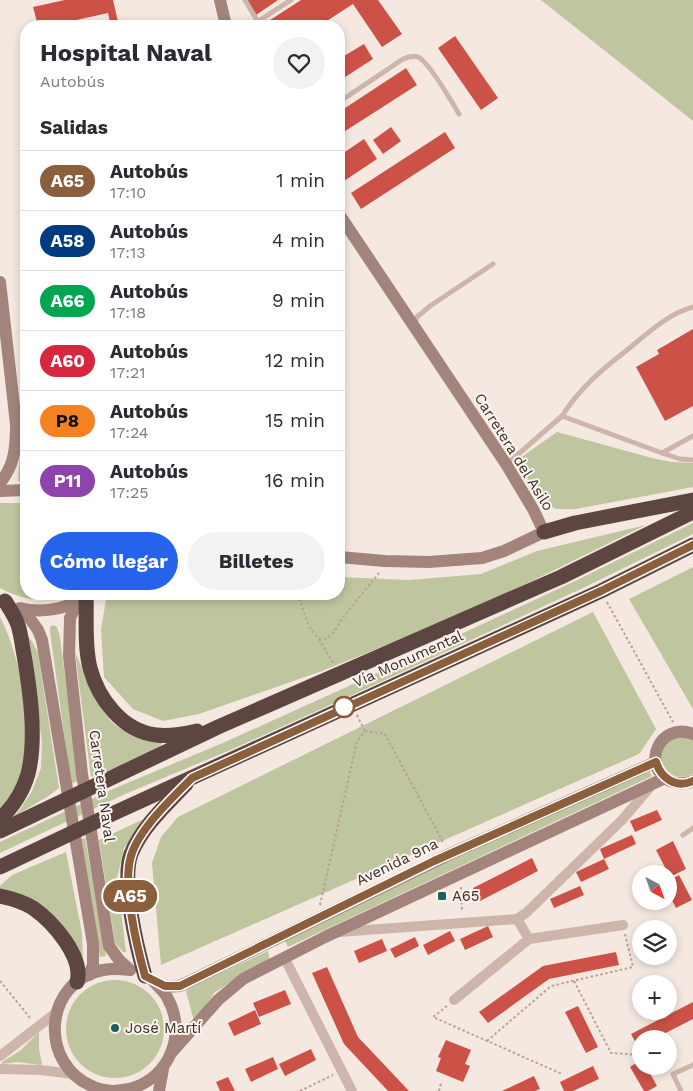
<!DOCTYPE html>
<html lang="es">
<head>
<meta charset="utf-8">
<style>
  body { margin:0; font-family:"Work Sans",sans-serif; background:#f2f2f3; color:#2b2b33; height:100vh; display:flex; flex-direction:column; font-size:19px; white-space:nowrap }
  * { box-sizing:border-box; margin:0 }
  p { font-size:16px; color:#7c7c81 }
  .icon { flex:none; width:28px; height:28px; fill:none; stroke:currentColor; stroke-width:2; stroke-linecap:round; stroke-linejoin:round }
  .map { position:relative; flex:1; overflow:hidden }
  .panel { position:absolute; left:20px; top:20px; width:325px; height:580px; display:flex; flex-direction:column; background:#fff; border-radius:20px; box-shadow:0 2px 8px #0003 }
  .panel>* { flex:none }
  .badge { padding:0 10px; border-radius:16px; font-size:18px; line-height:32px }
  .needle { width:32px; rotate:139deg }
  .controls { position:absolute; left:632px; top:865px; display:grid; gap:10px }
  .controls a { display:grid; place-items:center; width:45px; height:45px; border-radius:50%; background:#fff; box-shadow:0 2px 8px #0003; font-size:25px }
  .map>.badge { position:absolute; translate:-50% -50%; box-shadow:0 0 0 2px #fff }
  h2 { padding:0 20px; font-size:19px; line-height:45px }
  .round { display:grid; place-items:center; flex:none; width:52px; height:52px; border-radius:26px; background:#f2f2f3 }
  .summary { display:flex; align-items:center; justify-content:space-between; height:85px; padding:0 20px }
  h1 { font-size:24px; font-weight:700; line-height:38px }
  .action { display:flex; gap:10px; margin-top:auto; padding:10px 20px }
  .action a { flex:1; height:58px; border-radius:30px; background:#2563eb; color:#fff; font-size:20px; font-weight:700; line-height:58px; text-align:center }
  .action a+a { background:#f2f2f3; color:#2b2b33 }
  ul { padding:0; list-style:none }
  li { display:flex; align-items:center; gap:15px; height:60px; padding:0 20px; border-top:1px solid #e1e1e2 }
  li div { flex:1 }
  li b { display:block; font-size:19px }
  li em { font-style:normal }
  li .badge { min-width:55px; font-weight:700; text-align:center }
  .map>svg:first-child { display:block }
</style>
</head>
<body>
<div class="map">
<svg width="693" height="1091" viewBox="0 0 693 1091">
  <rect width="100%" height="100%" fill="#f5e8e0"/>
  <g fill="#bec59f">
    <path d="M 541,0 L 693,0 L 693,121 Z"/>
    <path d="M 557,432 L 656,459 L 672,462 L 693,463 L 693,487 L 576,509 L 557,509 L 545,505 L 516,461 Z"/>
    <path d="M 20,451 L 26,463 L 26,481 L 18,481 Z"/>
    <path d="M 0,503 L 26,503 L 26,594 L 72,594 C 44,602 26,602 0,588 Z"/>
    <path d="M 693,523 L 693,534 L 583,588 L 372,686 L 235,748 L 123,795 L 0,853 L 0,842 L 113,789 L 225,742 L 362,680 L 573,582 Z"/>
    <path d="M 646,525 L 471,611 L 322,671 L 199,714 L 163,721 L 133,709 L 104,677 L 101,629 L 107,594 L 339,594 L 339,577 L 409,580 L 481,574 L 537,551 Z"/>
    <path d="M 693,567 L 693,709 L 629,599 Z"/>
    <path d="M 593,612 L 656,729 L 639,754 L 161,965 L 152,863 L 161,837 L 178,817 Z"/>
    <path d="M 0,617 C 24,663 46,773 0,810 Z"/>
    <path d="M 53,625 L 57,627 L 60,637 L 78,781 L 71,784 L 50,632 L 50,627 Z"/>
    <path d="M 26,634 L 32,641 L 38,653 L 59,788 L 47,797 L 13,817 L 19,811 L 32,791 L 41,768 L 42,742 Z"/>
    <path d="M 75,652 C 83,670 101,714 115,725 C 129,735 147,738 163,742 L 155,753 L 91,777 Z"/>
    <path d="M 677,736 L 693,739 L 693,774 C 667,787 646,752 677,736 Z"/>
    <path d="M 649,771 L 652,776 L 288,947 L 284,939 L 453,859 Z"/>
    <path d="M 146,818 L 124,848 L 117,878 L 126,952 L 123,952 L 115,943 L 99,840 Z"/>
    <path d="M 85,838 L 106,956 L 100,957 L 81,839 Z"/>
    <path d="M 66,852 L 82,933 L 83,962 L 70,939 L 0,889 L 0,886 L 12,875 Z"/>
    <path d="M 268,951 L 270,961 L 236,978 L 214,993 L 196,1021 L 194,1021 L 186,991 L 188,988 Z"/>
    <circle cx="115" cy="1029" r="49"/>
    <path d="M 39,1032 L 39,1049 L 42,1063 L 41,1065 L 18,1062 L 2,1064 L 2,1062 L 21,1050 Z"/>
  </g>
  <g fill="#cc5247">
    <path d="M 65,0 L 113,0 L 119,26 L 111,26 L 108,13 L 49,26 L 38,26 L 33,7 Z"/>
    <path d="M 246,0 L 278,0 L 256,15 Z"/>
    <path d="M 301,0 L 378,0 L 402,34 L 382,47 L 353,4 L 319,26 L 266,26 L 264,24 Z"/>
    <path d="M 455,36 L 498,98 L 481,110 L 438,48 Z"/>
    <path d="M 364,44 L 373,59 L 339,81 L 339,59 Z"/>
    <path d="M 406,68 L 417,85 L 339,135 L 339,112 Z"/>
    <path d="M 391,127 L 401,141 L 383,154 L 373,140 Z"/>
    <path d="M 445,132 L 455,148 L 361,209 L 351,193 Z"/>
    <path d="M 364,139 L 377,159 L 344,181 L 339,174 L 339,156 Z"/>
    <path d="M 339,307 L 345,331 L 339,333 Z"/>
    <path d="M 693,329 L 693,406 L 665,421 L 636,367 L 659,354 L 657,350 Z"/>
    <path d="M 657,810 L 662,820 L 635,832 L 630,821 Z"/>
    <path d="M 632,835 L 636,844 L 604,859 L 609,869 L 581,882 L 576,872 L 604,859 L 600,849 Z"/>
    <path d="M 673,841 L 686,869 L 670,877 L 656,850 Z"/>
    <path d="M 532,858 L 538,871 L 480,901 L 473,888 Z"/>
    <path d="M 679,875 L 692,900 L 676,908 L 669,894 L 669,881 Z"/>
    <path d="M 580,886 L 584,895 L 554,908 L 550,899 Z"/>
    <path d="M 488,926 L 493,937 L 465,950 L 460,939 Z"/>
    <path d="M 450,931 L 455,941 L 428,955 L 423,945 Z"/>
    <path d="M 415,937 L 419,946 L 395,958 L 390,949 Z"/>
    <path d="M 382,939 L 387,951 L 359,963 L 354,951 Z"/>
    <path d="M 616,952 L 619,965 L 549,979 L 488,1023 L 479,1012 L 543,966 Z"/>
    <path d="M 327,967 L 358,1037 L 409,1091 L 388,1091 L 344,1044 L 312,973 Z"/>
    <path d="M 285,990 L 291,1004 L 259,1017 L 253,1003 Z"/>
    <path d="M 693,1002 L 693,1019 L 654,1039 L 641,1039 L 641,1046 L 638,1047 L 631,1034 Z"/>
    <path d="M 578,1006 L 598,1047 L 586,1053 L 565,1012 Z"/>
    <path d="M 255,1010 L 261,1024 L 234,1036 L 228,1023 Z"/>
    <path d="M 446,1040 L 471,1050 L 465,1064 L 470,1066 L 463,1082 L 436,1071 L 441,1058 L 438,1057 Z"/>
    <path d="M 311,1049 L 316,1060 L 285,1076 L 279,1064 Z"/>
    <path d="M 273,1057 L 278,1069 L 251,1082 L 245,1069 Z"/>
    <path d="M 641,1060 L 641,1066 L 646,1066 L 657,1086 L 648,1091 L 644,1091 L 630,1067 Z"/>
    <path d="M 593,1066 L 599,1079 L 573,1091 L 564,1091 L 560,1082 Z"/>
    <path d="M 534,1076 L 540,1089 L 535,1091 L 502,1091 Z"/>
    <path d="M 228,1077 L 235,1091 L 220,1091 L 216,1082 Z"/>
  </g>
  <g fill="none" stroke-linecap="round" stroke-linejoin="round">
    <g stroke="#ba9f95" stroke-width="2" stroke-dasharray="2.5 2.5" stroke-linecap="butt">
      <path d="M 297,594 C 305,610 304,623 318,638 L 326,639 L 334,632 L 341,620 L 379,573"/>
      <path d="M 607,602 L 673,722"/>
      <path d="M 319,639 L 333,663"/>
      <path d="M 357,715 L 365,731"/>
      <path d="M 365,731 L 385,734 L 444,844"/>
      <path d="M 461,887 L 462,912"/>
      <path d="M 320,905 L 357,741 L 365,731"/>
      <path d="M 0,981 L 31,1019"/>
      <path d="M 574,981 L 611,1053 L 641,1055"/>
      <path d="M 447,1006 L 433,1017 L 562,1074"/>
      <path d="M 487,1041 L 551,986 L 633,967 L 625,934"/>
      <path d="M 300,1091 L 333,1075"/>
      <path d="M 439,1091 L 441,1083"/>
    </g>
    <g stroke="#ceb5ab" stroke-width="5">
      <path d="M 245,0 L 258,22"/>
      <path d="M 136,26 L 141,26"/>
      <path d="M 251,26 L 291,0"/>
      <path d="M 339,102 L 403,59 C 408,57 413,55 418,57 C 428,61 452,102 459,114"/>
      <path d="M 415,324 L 417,317 L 430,306 L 493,264"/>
      <path d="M 562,416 C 583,384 603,369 632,346 C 651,330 669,314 693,307"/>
      <path d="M 662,453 L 693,436"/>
      <path d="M 507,464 L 562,416 L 662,453 L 680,459 L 693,460"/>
      <path d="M 683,835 L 693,828"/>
      <path d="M 681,1091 L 673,1074 L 693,1065"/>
    </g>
    <g stroke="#ceb5ab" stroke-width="10">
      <path d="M 517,919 L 529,939"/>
      <path d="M 339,932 L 517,919 L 526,913 L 622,820 L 651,786"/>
      <path d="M 285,959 L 352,1091"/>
      <path d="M 454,1000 L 529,939 L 623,925"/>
      <path d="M 0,1056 L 57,1012"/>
      <path d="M 0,1069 L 41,1070 L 73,1074"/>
    </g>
    <g stroke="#a2847c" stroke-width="12">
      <path d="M 220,0 L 226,26"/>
      <path d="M 339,214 L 506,464 L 533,509 L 544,532 L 504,551 L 482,558 L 429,562 L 385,561 L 339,557"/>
      <path d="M 0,282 L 16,424 C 16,446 15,465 0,483"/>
      <path d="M 0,491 L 26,490"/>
      <path d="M 79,600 L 70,618 L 69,656 L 82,774 L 109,946 L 119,960 L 130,970"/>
      <path d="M 20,608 C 40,613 62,610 80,600"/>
      <path d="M 23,609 L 38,630 L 42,640 L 93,944 L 93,965 L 89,975"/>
      <path d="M 693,734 C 660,721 640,766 670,781 C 678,784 686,784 693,781"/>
      <path d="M 153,981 L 165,987 L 180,986 L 450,854 L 656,762"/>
      <path d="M 172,1052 L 218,1000 L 243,979 L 325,937 L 665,778"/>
      <path d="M 113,1091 C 107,1090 100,1090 94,1087 C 38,1065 43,981 103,970 C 113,968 121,969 130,970"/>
      <path d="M 114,1091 C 120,1090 127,1090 133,1088 C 171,1075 187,1032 167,997 C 164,992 159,987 155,983"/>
      <path d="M 159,1091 L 163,1069"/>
    </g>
    <g stroke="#5d4541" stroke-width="15">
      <path d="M 544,532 L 575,523 L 693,500"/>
      <path d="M 86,595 C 87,619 84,644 90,668 C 98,698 122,731 156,735 C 169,737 184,734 197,731"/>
      <path d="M 0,819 C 13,807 23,791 28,774 C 37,738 30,691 24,655 C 22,645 21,634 18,625 C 15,616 10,609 5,601"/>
      <path d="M 0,831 L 218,727 L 561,577 L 693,512"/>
      <path d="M 0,867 L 112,814 L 601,591 L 693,545"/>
      <path d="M 0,896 C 10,898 24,902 33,908 C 53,922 84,957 77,982"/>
      <path d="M 145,976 C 137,948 121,881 131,854 C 142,827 166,805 186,784"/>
    </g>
  </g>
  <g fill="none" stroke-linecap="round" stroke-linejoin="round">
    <defs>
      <path id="line" d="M 693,545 L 601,591 L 192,778 C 172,798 139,829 131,856 C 122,885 137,947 145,976 L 165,986 L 180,986 L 434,861 L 656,762 C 661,778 676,789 693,781"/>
    </defs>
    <use href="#line" stroke="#fff" stroke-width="11"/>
    <use href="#line" stroke="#8b5e3c" stroke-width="8"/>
  </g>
  <circle fill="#fff" stroke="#8b5e3c" stroke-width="2.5" cx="344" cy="707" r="10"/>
  <g fill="#1d605a" stroke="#fbf3ed" stroke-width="2">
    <rect x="437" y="891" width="10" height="10" rx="2.5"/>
    <circle cx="115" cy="1028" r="5"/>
  </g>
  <g text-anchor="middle" stroke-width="4" stroke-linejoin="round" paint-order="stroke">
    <g font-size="15" fill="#3b2d2a" stroke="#fbf3ed">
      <text transform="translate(514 452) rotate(58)" y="5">Carretera del Asilo</text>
      <text transform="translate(408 659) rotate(-24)" y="5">Vía Monumental</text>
      <text transform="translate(102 786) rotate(82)" y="5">Carretera Naval</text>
      <text transform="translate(397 862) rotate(-26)" y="5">Avenida 9na</text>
    </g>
    <g font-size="15" fill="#3b2d2a" stroke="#fbf3ed" text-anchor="start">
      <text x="452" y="901">A65</text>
      <text x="125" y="1033">José Martí</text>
    </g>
  </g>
</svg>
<div class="controls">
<a><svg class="needle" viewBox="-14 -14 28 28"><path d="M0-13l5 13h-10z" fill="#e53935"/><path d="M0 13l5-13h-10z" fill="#7c7c81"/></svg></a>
<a><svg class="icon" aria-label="layers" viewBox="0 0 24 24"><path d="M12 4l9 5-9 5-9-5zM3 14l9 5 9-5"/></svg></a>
<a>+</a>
<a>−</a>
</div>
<b class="badge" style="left:130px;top:896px;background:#8b5e3c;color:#fff">A65</b>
<section class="panel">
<div class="summary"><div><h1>Hospital Naval</h1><p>Autobús</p></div><a class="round"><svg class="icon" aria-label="heart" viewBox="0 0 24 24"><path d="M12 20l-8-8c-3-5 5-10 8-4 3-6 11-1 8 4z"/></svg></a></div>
<h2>Salidas</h2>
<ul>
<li><span class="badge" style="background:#8b5e3c;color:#fff">A65</span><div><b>Autobús</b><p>17:10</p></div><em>1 min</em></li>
<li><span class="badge" style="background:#003b80;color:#fff">A58</span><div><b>Autobús</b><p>17:13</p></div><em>4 min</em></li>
<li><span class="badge" style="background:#00a651;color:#fff">A66</span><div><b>Autobús</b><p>17:18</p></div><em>9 min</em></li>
<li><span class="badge" style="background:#d7263d;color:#fff">A60</span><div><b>Autobús</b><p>17:21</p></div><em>12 min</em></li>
<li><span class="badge" style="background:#f58220;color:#111">P8</span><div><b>Autobús</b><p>17:24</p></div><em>15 min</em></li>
<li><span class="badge" style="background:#8e44ad;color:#fff">P11</span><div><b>Autobús</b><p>17:25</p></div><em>16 min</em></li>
</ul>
<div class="action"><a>Cómo llegar</a><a>Billetes</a></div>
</section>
</div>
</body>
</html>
